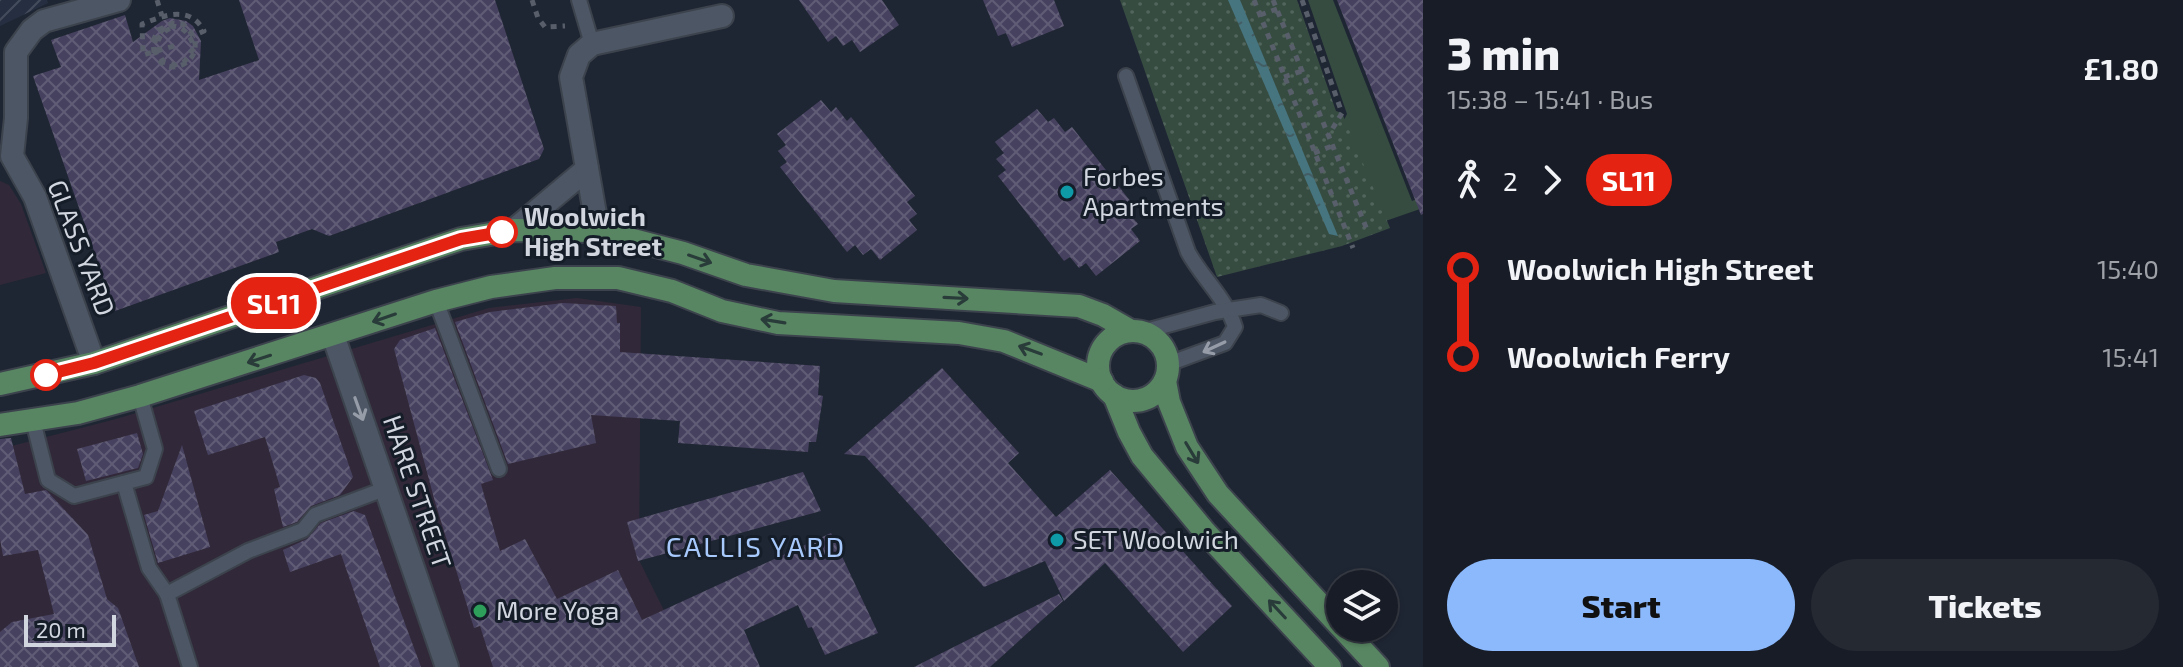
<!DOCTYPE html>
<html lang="en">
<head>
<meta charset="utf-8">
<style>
  body { margin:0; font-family:"Exo 2",sans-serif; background:#242932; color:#f1f3f6; height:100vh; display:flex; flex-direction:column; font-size:30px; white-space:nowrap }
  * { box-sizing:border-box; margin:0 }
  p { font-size:26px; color:#9ea1a7 }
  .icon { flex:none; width:44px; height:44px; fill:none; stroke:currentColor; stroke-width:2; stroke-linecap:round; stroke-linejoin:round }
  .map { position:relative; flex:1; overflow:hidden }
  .side { display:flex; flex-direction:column; background:#171c26; width:760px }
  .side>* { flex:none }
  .badge { padding:0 16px; border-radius:26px; font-size:28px; line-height:52px }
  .fabs { position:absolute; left:1326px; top:570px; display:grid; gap:16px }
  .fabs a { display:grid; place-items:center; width:72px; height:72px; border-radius:50%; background:#171c26; box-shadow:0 2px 6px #0004,0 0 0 2px #363a43; font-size:40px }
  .scale { position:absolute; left:24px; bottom:20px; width:92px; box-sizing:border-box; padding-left:8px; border:4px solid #d1d6df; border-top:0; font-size:22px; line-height:28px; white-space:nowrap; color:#d1d6df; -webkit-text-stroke:6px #151d29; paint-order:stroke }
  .map>.badge { position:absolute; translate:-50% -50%; box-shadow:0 0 0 4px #fff }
  .legs { display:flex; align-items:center; gap:12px; height:88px; padding:0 24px; font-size:26px }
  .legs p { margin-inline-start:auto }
  .head { display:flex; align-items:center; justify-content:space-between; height:136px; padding:0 24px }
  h1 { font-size:44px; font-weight:800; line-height:60px }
  .primary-button { display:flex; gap:16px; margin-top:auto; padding:16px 24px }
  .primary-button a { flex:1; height:92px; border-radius:48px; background:#8cb9fc; color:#111; font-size:32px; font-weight:800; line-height:92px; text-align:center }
  .primary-button a+a { background:#242932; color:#f1f3f6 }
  ul { padding:0 24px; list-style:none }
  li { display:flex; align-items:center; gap:28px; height:88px; font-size:30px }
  li i { display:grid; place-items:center; width:12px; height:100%; margin:0 10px; background:currentColor }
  li i::after { content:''; width:20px; height:20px; margin:-10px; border:6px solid; border-radius:50%; background:#171c26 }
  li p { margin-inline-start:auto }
  li:first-child i { background:linear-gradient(#0000 50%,currentColor 0) }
  li:last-child i { background:linear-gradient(currentColor 50%,#0000 0) }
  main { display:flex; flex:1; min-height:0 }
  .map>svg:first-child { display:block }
</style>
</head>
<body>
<main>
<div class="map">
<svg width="1423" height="667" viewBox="0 0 1423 667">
  <defs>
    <pattern id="industrial-furrows" width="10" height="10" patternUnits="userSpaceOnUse" patternTransform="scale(2)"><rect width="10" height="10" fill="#252f41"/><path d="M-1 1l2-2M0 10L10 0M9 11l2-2" fill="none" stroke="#444c5c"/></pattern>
    <pattern id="park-dots" width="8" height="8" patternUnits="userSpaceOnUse" patternTransform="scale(2)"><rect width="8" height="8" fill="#364c41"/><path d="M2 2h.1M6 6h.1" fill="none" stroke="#52655c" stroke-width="1.8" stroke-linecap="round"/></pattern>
    <pattern id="water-ripples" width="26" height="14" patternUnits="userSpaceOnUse" patternTransform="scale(2)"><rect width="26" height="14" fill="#46747f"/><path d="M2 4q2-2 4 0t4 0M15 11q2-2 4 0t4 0" fill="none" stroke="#435d64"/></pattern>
    <pattern id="building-cross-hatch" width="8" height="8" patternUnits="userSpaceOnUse" patternTransform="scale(2)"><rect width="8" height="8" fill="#474160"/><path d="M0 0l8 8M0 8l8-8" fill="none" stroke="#605c76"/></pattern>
  </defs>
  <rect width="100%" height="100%" fill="#1f2633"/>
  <g fill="#312939">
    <path d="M 0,181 L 9,185 L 21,204 L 46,273 L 0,285 Z"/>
    <path d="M 577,298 L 641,307 L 639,560 L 692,667 L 0,667 L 0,449 L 116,419 L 489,308 Z"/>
  </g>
  <path fill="url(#industrial-furrows)" d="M 0,0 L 47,0 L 48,3 L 0,26 Z"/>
  <path fill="#364c41" d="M 1308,0 L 1333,0 L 1412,201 L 1423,197 L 1423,208 L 1371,226 L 1335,138 L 1347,114 Z"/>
  <path fill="url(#park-dots)" d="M 1120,0 L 1297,0 L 1336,111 L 1342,113 L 1390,228 L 1342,246 L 1217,277 Z"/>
  <path fill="url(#water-ripples)" d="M 1228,0 L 1240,0 L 1338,236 L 1329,234 Z"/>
  <g fill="url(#building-cross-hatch)">
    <path d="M 239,0 L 495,0 L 544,149 L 539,159 L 329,236 L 312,229 L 276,242 L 279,252 L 115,311 L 33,76 L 61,67 L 51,40 L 125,15 L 133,42 L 162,21 L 170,18 L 186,21 L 193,26 L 201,41 L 199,80 L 259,60 Z"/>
    <path d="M 799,0 L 882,0 L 899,25 L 860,52 L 852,40 L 843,46 L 836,36 L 828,42 Z"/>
    <path d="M 983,0 L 1054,0 L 1064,26 L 1012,47 L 1006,33 L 998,36 Z"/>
    <path d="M 1337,0 L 1423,0 L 1423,214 L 1421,215 Z"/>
    <path d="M 821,100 L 831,112 L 836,107 L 847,121 L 851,117 L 915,196 L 907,202 L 917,214 L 909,220 L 917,230 L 880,260 L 871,249 L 863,255 L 855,245 L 847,252 L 780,167 L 787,162 L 778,151 L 786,145 L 777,134 Z"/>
    <path d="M 1037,109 L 1048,122 L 1054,118 L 1065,132 L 1072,127 L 1135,207 L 1128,212 L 1138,224 L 1131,229 L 1140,241 L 1096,276 L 1086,263 L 1079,268 L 1070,257 L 1064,261 L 998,176 L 1006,170 L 996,159 L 1004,153 L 995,142 Z"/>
    <path d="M 563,303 L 616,306 L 617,323 L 620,323 L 620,352 L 820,366 L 818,395 L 823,396 L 816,442 L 809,442 L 808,452 L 678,443 L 680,421 L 591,415 L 596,443 L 508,464 L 455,322 L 490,312 Z"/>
    <path d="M 435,328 L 493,480 L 481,484 L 500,551 L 525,539 L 557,599 L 618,570 L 642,620 L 831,533 L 878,633 L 825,655 L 812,627 L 808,628 L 798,605 L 744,630 L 760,667 L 493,667 L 480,626 L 474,628 L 435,502 L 394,349 L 400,340 Z"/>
    <path d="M 942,368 L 1019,453 L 1008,463 L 1056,517 L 1110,470 L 1232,606 L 1183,652 L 1105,563 L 1064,601 L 1045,561 L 984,587 L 865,456 L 844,454 Z"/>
    <path d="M 304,375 L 316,378 L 320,383 L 353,477 L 340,495 L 311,506 L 297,522 L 283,527 L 274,489 L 280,487 L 265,437 L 208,455 L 194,411 Z"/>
    <path d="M 137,433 L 143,454 L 138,468 L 86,481 L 77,449 Z"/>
    <path d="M 11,438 L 25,494 L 46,490 L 88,535 L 107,599 L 118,608 L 139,667 L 0,667 L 0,632 L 12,622 L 54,614 L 38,550 L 3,556 L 0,539 L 0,439 Z"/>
    <path d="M 182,445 L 210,547 L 158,563 L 144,515 L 158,511 Z"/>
    <path d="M 803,472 L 821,511 L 638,561 L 627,522 Z"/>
    <path d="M 354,511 L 365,515 L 421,667 L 380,667 L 341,554 L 290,572 L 283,550 L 307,539 L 321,523 Z"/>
    <path d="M 1059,594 L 1063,601 L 990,667 L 914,667 Z"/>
  </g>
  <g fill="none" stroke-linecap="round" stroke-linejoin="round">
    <defs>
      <g id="service">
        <path d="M 579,0 L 592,44"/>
        <path d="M 1126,76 L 1188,252 C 1202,278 1226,298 1235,327 L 1225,343 L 1168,364"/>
        <path d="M 436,301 L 499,469"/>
        <path d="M 1142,332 L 1215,312 L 1261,305 L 1281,313"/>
        <path d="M 33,421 L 48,480 L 74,496 L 146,477 L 155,449 L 140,396"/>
        <path d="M 124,483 L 149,568 L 167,594"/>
        <path d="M 190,667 L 167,594 L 248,551 L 303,530 L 315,515 L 387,488"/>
      </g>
      <g id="minor">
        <path d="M 514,230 L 587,169"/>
        <path d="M 598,231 L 571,77 L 579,55 L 592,44 L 722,16"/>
        <path d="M 333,335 L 447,667"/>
        <path d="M 94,363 L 35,197 L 12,156 L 16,118 L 16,52 L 32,30 L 44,21 L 119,0"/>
      </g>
      <g id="primary">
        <circle cx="1133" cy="366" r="35"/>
        <path d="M 1165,381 L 1169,402 L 1187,447 L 1218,494 L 1340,626"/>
        <path d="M 0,384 L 94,363 L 461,239 L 514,230 L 598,231 L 683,253 L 746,275 L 834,291 L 1079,306 L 1103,315 L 1131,331"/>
        <path d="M 1114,395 L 1129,432 L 1142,456 L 1205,532 L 1330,667"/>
        <path d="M 0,425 L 78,413 L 140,396 L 436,301 L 491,287 L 555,278 L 618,278 L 672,291 L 722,311 L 778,323 L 959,333 L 1004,341 L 1102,381"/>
        <path d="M 1342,628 L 1378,667"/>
      </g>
    </defs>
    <use href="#service" stroke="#3c434d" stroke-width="18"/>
    <use href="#minor" stroke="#3c434d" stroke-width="26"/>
    <use href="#primary" stroke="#3c434d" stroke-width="26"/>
    <g stroke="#585f6a" stroke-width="5" stroke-dasharray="6 6" stroke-linecap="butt">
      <path d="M 157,0 L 162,16"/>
      <path d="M 532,0 L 538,18 L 545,27 L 565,26"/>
      <path d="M 1254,0 L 1353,248"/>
      <path d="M 1273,0 L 1368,232"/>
      <path d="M 1302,0 L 1342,113 L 1328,136"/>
      <path d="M 1260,15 L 1277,9"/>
      <path d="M 174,46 L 143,55 L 142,24 C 165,15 190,5 204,31 L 193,36"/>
      <path d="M 154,53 L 153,41 L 158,30 L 174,23 L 183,24 C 218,55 168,83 157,56 C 145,29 184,9 194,48 L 185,61 L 175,65 L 164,62 C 153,49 156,34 171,28"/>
      <path d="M 1284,77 L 1302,71"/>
      <path d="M 1314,153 L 1332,146"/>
    </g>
    <use href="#service" stroke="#4d5664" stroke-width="14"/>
    <use href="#minor" stroke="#4d5664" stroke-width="22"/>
    <use href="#primary" stroke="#588662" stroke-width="22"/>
  </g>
  <defs><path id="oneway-shaft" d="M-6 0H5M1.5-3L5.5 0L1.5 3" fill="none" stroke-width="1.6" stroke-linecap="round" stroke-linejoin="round" transform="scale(2)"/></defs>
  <g stroke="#293c3a">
    <use href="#oneway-shaft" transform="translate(700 259) rotate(19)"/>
    <use href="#oneway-shaft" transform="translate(956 298) rotate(3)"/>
    <use href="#oneway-shaft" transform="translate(384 318) rotate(161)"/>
    <use href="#oneway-shaft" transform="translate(773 321) rotate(-171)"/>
    <use href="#oneway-shaft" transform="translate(1030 350) rotate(-160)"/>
    <use href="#oneway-shaft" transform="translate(259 359) rotate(162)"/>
    <use href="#oneway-shaft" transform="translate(1192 453) rotate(59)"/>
    <use href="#oneway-shaft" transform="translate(1277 609) rotate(-133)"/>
  </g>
  <g stroke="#969ca8">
    <use href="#oneway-shaft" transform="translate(1214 347) rotate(155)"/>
    <use href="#oneway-shaft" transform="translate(359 409) rotate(70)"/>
  </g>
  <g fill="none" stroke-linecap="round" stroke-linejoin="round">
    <defs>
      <path id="line-1" d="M 46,375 L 94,363 L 461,239 L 502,232"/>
    </defs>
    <use href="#line-1" stroke="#fff" stroke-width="18"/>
    <use href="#line-1" stroke="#e42313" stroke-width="12"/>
  </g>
  <g fill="#0f9aa8" stroke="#151d29" stroke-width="3">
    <circle cx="1067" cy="192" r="8"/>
    <circle cx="1057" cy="540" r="8"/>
  </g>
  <g fill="#fff" stroke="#e42313" stroke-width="4">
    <circle cx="502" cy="232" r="14"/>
    <circle cx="46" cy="375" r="14"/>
  </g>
  <circle fill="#2e9e5b" stroke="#151d29" stroke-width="3" cx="480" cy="611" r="8"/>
  <g text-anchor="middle" stroke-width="6" stroke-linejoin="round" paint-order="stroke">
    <g font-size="26" fill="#d1d6df" stroke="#151d29" text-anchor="start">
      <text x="1083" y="186">Forbes<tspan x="1083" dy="30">Apartments</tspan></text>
      <text x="1073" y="549">SET Woolwich</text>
      <text x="496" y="620">More Yoga</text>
    </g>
    <g font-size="26" font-weight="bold" fill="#d1d6df" stroke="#151d29" text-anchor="start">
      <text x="524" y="226">Woolwich<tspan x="524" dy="30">High Street</tspan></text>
    </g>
    <g font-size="26" fill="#d1d6df" stroke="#151d29">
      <text transform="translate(81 248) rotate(69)" y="9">GLASS YARD</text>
      <text transform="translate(417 492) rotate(71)" y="9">HARE STREET</text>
    </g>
    <g font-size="28" letter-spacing="2" fill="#a7c9fb" stroke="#151d29">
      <text x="756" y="557">CALLIS YARD</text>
    </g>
  </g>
</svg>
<div class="fabs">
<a><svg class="icon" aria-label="layers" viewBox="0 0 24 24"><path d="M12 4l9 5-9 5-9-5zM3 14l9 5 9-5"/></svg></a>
</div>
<div class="scale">20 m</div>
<b class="badge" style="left:274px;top:303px;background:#e42313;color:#fff">SL11</b>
</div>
<section class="side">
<div class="head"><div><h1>3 min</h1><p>15:38 – 15:41 · Bus</p></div><b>£1.80</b></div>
<div class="legs"><svg class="icon" aria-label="walk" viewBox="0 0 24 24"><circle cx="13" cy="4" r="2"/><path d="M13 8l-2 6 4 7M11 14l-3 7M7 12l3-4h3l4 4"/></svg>2<svg class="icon" aria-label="forward" viewBox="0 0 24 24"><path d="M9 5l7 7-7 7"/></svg><b class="badge" style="background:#e42313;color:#fff">SL11</b></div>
<ul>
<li><i style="color:#e42313"></i><b>Woolwich High Street</b><p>15:40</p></li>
<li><i style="color:#e42313"></i><b>Woolwich Ferry</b><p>15:41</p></li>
</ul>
<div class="primary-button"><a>Start</a><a>Tickets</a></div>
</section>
</main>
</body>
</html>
